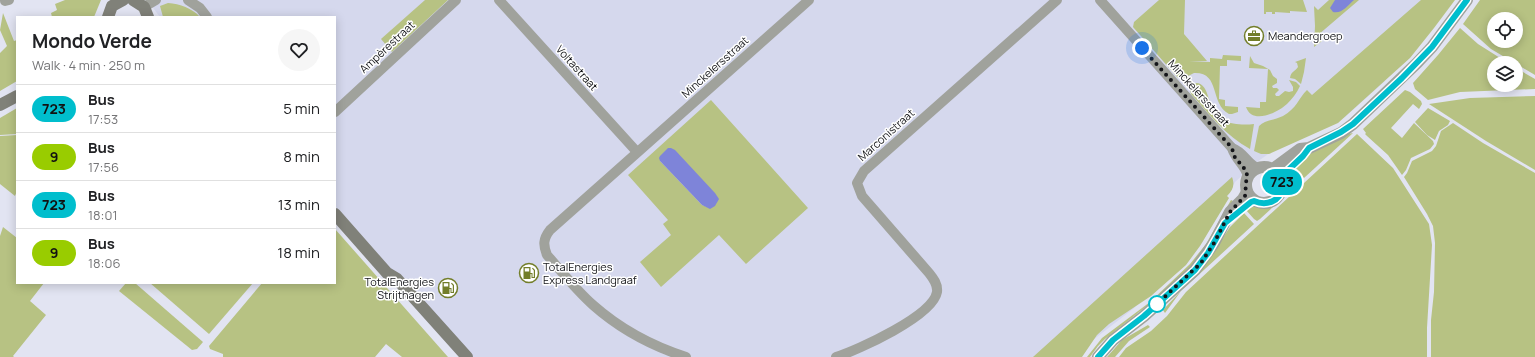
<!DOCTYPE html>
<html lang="en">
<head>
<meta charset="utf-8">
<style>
  body { margin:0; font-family:Manrope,sans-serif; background:#f6f6f6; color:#202124; height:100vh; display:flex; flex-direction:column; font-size:15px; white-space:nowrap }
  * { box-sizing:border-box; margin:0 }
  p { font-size:13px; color:#757577 }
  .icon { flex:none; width:22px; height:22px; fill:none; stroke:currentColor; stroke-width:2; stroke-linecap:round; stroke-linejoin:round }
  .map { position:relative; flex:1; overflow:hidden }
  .side { position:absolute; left:16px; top:16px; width:320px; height:268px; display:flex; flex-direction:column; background:#fff; border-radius:0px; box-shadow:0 2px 10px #0003 }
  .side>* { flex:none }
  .badge { padding:0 8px; border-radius:13px; font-size:14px; line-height:26px }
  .controls { position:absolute; left:1487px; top:12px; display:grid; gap:8px }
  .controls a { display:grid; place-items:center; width:36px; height:36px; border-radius:50%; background:#fff; box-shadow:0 2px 10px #0003; font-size:20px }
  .you { position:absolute; width:20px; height:20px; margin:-10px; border:3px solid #fff; border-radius:50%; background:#1a73e8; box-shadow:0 0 0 6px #1a73e833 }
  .map>.badge { position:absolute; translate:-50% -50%; box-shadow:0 0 0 2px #fff }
  .round { display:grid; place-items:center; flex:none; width:42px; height:42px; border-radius:21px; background:#f6f6f6 }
  .overview { display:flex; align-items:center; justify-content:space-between; height:68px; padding:0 16px }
  h1 { font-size:19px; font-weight:700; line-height:30px }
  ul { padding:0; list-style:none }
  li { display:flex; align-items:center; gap:12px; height:48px; padding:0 16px; border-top:1px solid #e0e0e0 }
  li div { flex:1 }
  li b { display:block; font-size:15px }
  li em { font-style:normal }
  li .badge { min-width:44px; font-weight:700; text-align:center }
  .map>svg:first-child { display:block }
</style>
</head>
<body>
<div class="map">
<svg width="1535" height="357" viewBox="0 0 1535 357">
  <rect width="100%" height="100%" fill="#e2e4f2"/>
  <path fill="#d5d8ed" d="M 147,0 L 1445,0 L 1384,82 L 1345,117 L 1271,152 L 1257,162 L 1235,182 L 1202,243 L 1133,309 L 1071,357 L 469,357 L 335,206 L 335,17 L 160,17 Z"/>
  <g fill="#b7c283" fill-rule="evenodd">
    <path d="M 65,0 L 101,0 L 94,17 L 52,17 L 51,13 L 57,10 L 55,4 Z"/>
    <path d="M 425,0 L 448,0 L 392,52 L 381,39 Z"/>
    <path d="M 1159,0 L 1185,0 L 1184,34 L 1207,61 L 1189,61 L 1210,62 L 1210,58 L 1222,59 L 1223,55 L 1241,56 L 1241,61 L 1227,60 L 1227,66 L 1220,66 L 1219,99 L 1225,100 L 1225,106 L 1238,107 L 1238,112 L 1232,114 L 1229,114 C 1209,103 1221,72 1194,73 L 1184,78 L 1178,78 L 1133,27 L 1134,22 Z"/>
    <path d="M 1264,0 L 1303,0 L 1307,12 L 1290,11 L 1290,13 L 1275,12 L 1275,14 L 1272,14 L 1272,12 L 1266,12 L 1266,14 L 1264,14 Z"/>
    <path d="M 1329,0 L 1359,0 L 1318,35 L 1322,41 L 1314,47 L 1315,26 L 1314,6 L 1318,10 Z"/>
    <path d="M 1421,0 L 1455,0 L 1434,28 L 1410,58 L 1338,123 L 1269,154 L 1261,154 L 1254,151 L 1259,126 C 1265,120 1275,120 1283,116 C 1297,108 1298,99 1307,90 L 1312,95 Z"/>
    <path d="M 1480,0 L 1535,0 L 1535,75 L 1491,49 L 1463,24 ZM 1494,19 L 1516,19 L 1516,41 L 1494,41 Z"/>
    <path d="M 168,3 C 180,4 192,8 200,17 L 163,17 L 160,6 Z"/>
    <path d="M 3,13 L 14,41 L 17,40 L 17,81 L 0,91 L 0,53 L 7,46 L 0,30 Z"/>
    <path d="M 1460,28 L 1478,44 L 1508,63 L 1494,63 L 1494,85 L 1516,85 L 1516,68 L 1535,79 L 1535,89 L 1460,92 L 1428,100 L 1415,89 L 1413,83 L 1438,55 Z"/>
    <path d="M 1250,56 L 1254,63 L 1263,66 L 1270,70 L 1273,76 L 1277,79 L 1277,83 L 1272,86 L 1273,88 L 1277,88 L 1279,90 L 1275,94 L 1276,96 L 1279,96 L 1285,91 L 1289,92 L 1293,91 L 1293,87 L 1289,80 L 1296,82 L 1300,86 C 1297,93 1292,99 1287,104 C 1277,113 1252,125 1246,107 L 1260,108 L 1260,102 L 1266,102 L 1268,69 L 1249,68 Z"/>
    <path d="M 1306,58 L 1304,72 L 1301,84 L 1295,79 L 1290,78 C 1291,71 1295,72 1298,67 L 1297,63 L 1295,62 Z"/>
    <path d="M 1196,83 C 1211,83 1206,111 1223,120 C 1232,125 1245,125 1254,124 L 1250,149 C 1226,136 1209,114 1191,94 L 1190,89 L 1193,84 Z"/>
    <path d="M 1405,90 L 1410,92 L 1421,101 L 1422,104 L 1419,109 L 1413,104 L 1391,128 L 1402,138 L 1414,123 L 1433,141 L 1434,144 L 1430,149 L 1411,158 L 1406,170 L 1402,175 L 1388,155 L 1367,136 L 1365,134 L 1366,133 L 1363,129 Z"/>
    <path d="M 1535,96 L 1535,170 L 1486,141 L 1429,104 L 1470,98 Z"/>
    <path d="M 711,100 L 808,208 L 746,264 L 719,235 L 661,287 L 640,262 L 671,235 L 663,224 L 668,220 L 628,175 ZM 660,156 L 710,208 L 702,205 L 660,161 Z"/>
    <path d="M 17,108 L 17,134 L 0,135 L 0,118 Z"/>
    <path d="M 1428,108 L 1450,121 L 1448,125 L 1439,131 L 1435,140 L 1427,135 L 1415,122 Z"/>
    <path d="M 1453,123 L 1483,143 L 1535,173 L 1535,357 L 1431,357 L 1431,320 L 1434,292 L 1435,243 L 1433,226 L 1427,214 L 1404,177 L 1407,173 L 1412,161 L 1432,151 L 1436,146 L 1441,131 Z"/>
    <path d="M 1353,133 L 1304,178 L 1294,167 L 1314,151 L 1348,134 Z"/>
    <path d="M 1357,134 L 1393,168 L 1429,224 L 1432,245 L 1427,328 L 1427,357 L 1119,357 L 1126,348 L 1151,331 L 1167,316 L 1186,292 Z"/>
    <path d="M 17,135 L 17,191 L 15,196 L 0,184 L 0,136 Z"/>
    <path d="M 1291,170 L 1300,178 L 1300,182 L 1260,219 L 1257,221 L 1254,219 L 1246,210 C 1257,202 1270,209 1279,199 C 1287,191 1284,179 1291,170 Z"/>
    <path d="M 1232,177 C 1235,185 1233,190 1227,196 L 1229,198 L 1200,246 L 1186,265 L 1151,296 L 1109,324 L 1097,335 L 1082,357 L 1033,357 Z"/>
    <path d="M 1231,200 L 1233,201 L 1211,239 L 1193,264 L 1153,301 L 1105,339 L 1098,346 L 1090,357 L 1087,357 L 1102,338 L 1150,302 L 1190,264 L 1206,244 Z"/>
    <path d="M 1244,213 L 1254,224 L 1181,291 L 1165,313 L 1163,310 L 1204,266 L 1230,227 Z"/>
    <path d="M 3,227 L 17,238 L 17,283 L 44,283 L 30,301 L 46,315 L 13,356 L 14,357 L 0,357 L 0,236 Z"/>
    <path d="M 335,229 L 448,357 L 402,357 L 386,344 L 375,357 L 223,357 L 223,354 L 210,349 L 209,346 L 262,283 L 335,283 Z"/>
    <path d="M 126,283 L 135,283 L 203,342 L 197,349 L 192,350 L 119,291 Z"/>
    <path d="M 150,283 L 253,283 L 209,334 Z"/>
    <path d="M 1148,325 L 1150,327 L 1129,341 L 1115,357 L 1107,357 L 1122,340 Z"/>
  </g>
  <g fill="#7e84d9">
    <path d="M 1335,0 L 1354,0 C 1347,6 1342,14 1333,12 L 1330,8 Z"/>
    <path d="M 668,148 L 671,148 L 675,150 L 715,193 L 719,199 L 715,206 L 710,209 L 702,205 L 660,161 L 659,158 L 660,156 Z"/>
  </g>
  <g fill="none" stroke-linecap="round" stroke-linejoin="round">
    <g stroke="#a0a29c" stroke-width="10">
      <path d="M 5,0 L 5,1 L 9,0"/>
      <path d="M 188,0 L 200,8 L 207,17"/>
      <path d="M 499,0 L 637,152"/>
      <path d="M 1100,0 L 1232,148 C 1235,159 1245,165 1248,176"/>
      <path d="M 144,7 L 156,0"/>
      <path d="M 335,112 L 456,0"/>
      <path d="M 1232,148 C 1244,152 1248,165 1258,168"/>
      <path d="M 686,357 C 652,346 620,329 593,305 C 576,290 562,272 547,255 C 543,245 543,239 550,230 L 809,0"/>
      <path d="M 836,357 C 858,350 933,316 937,292 C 938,284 933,278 929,273 L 862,196 L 857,183 L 864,171 L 1057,0"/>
    </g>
    <g stroke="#a0a29c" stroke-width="12">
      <circle cx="1264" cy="185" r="18"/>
      <path d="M 1273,169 L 1300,149 L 1309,148 L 1341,133 L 1353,124 L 1417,63 L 1432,47 L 1467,0"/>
      <path d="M 1098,357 L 1113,340 L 1144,316 L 1195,270 L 1214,243 L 1230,212 L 1243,199 L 1247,192"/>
    </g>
    <g stroke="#808179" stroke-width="12">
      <path d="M 133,0 L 144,7 L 148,17"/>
      <path d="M 108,17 L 112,6 L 123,0"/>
      <path d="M 0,105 L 17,96"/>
      <path d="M 335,214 L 387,273 L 397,279 L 467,357"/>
    </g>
  </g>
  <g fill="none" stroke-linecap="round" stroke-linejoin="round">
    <defs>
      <path id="line" d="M 1098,357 L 1113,340 L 1144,316 L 1195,270 L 1208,253 L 1225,223 L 1251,202 L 1254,201 C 1266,206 1280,202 1282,188 C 1283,184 1281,180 1282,176 L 1303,156 L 1309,148 L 1341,132 L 1353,124 L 1402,78 L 1432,47 L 1467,0"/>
    </defs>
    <use href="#line" stroke="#fff" stroke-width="9"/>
    <use href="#line" stroke="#00becd" stroke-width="6"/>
    <path stroke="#141519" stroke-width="4" stroke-dasharray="0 7.2" d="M 1142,48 L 1232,148 L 1234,156 L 1247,172 L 1245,196 L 1230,212 L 1214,243 L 1201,263 L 1157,304"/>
  </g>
  <defs>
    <symbol id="office-ring" viewBox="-11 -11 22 22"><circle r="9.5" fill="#fff" stroke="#737e2a" stroke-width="1.5"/><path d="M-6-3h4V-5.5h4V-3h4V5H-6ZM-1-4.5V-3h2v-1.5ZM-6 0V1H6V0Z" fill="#737e2a"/></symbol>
    <symbol id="fuel-ring" viewBox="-11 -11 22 22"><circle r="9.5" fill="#fff" stroke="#737e2a" stroke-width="1.5"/><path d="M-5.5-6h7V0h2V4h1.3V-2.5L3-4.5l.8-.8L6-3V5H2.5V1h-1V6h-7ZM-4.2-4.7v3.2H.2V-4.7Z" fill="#737e2a"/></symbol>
  </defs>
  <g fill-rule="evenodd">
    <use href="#office-ring" x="1243" y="25" width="22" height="22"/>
    <use href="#fuel-ring" x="518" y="262" width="22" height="22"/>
    <use href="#fuel-ring" x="437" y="277" width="22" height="22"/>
  </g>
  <circle fill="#fff" stroke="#00becd" stroke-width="2" cx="1157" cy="304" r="8"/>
  <g text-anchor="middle" stroke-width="3" stroke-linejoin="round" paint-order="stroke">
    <g font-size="11" fill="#141519" stroke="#fff" text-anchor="start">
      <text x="1268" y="40">Meandergroep</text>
      <text x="543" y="271">TotalEnergies<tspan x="543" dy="13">Express Landgraaf</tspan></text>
      <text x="434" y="286" text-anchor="end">TotalEnergies<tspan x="434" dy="13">Strijthagen</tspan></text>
    </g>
    <g font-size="11" fill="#141519" stroke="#fff">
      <text transform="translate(387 47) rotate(-43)" y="4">Ampèrestraat</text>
      <text transform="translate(715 67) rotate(-42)" y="4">Minckelersstraat</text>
      <text transform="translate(577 68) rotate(48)" y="4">Voltastraat</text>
      <text transform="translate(1199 93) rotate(48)" y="4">Minckelersstraat</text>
      <text transform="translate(886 135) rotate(-42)" y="4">Marconistraat</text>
    </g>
  </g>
</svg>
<div class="controls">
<a><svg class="icon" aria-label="locate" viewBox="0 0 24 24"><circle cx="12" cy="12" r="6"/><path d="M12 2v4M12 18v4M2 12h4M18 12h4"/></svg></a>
<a><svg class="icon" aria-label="layers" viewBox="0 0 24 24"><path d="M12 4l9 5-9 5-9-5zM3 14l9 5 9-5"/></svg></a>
</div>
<div class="you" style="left:1142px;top:48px"></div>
<b class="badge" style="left:1282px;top:182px;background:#00becd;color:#111">723</b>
<section class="side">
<div class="overview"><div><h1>Mondo Verde</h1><p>Walk · 4 min · 250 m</p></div><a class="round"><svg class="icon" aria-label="heart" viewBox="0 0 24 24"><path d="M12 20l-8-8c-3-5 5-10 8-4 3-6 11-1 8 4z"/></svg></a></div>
<ul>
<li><span class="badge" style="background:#00becd;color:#111">723</span><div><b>Bus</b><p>17:53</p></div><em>5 min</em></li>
<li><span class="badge" style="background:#9c0;color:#111">9</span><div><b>Bus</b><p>17:56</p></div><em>8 min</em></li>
<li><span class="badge" style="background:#00becd;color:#111">723</span><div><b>Bus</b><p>18:01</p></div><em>13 min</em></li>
<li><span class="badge" style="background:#9c0;color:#111">9</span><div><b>Bus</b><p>18:06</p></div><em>18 min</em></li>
</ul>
</section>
</div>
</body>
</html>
